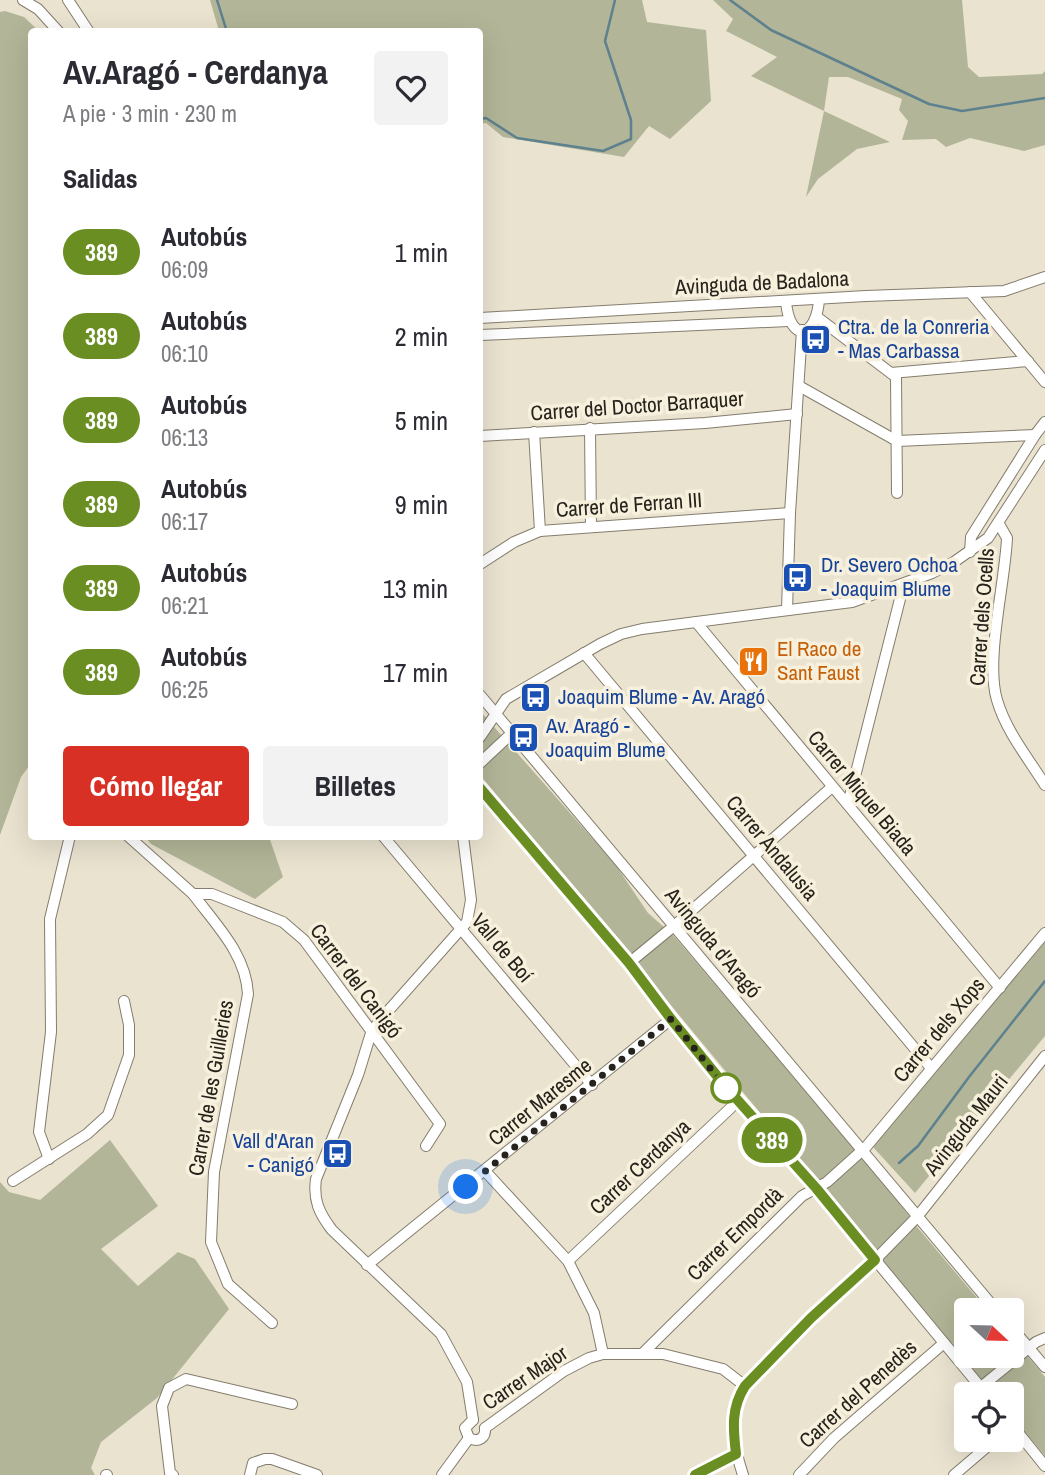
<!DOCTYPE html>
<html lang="es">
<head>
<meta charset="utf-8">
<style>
  body { margin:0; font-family:"Archivo Narrow",sans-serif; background:#f2f2f3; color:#2b2b33; height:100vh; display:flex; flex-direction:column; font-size:26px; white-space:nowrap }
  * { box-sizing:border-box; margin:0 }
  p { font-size:23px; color:#7c7c81 }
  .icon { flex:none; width:38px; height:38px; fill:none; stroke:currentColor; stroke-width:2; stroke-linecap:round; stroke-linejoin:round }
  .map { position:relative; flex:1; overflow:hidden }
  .sheet { position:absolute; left:28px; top:28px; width:455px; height:812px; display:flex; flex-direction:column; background:#fff; border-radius:7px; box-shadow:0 7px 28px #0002 }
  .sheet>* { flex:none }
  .badge { padding:0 14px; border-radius:23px; font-size:24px; line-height:46px }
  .needle { width:46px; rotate:112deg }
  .fabs { position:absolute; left:954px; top:1298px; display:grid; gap:14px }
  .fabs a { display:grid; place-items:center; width:70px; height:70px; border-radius:7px; background:#fff; box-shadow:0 7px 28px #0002; font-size:35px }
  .you { position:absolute; width:35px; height:35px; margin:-18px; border:5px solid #fff; border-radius:50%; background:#1a73e8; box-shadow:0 0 0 10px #1a73e833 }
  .map>.badge { position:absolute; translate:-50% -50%; box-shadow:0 0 0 4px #fff }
  h2 { padding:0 35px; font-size:26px; line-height:63px }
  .round { display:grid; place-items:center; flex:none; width:74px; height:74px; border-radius:7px; background:#f2f2f3 }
  .head { display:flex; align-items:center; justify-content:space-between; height:119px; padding:0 35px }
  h1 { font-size:33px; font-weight:700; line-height:52px }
  .cta { display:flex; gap:14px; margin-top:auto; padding:14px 35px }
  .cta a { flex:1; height:80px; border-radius:7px; background:#d93025; color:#fff; font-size:28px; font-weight:700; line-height:80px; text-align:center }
  .cta a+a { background:#f2f2f3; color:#2b2b33 }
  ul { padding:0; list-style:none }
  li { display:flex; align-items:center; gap:21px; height:84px; padding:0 35px }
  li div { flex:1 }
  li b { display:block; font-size:26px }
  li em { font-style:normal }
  li .badge { min-width:77px; font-weight:700; text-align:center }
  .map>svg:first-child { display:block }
</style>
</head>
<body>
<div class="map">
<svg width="1045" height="1475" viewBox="0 0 1045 1475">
  <rect width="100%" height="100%" fill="#eae3d0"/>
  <g fill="#b2b597">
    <path d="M 210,0 L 642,0 L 647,22 L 706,30 L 711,101 L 670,139 L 649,126 L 624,157 L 503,137 L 486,123 L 480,124 L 480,32 L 219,31 Z"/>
    <path d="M 713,0 L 962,0 L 968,67 L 979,77 L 1042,74 L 1045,71 L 1045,145 L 1024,151 L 970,138 L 946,147 L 936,139 L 902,140 L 908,121 L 899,110 L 902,99 L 848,77 L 829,77 L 824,111 L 890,142 L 857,149 L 818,179 L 806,197 L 824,111 L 751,76 L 777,57 L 726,31 L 733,19 Z"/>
    <path d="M 5,11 L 24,17 L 39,31 L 32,32 L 32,762 L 21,777 L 0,835 L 0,12 Z"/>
    <path d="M 480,711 L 615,864 L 648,913 L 673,935 L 881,1179 L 918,1228 L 988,1311 L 966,1311 L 966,1356 L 1012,1356 L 1012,1338 L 1045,1377 L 1045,1456 L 1012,1416 L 1012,1395 L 994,1395 L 480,775 Z"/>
    <path d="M 145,837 L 269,837 L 283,877 L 255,899 L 151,844 Z"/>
    <path d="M 1045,942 L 1045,1036 L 915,1193 L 873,1147 Z"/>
    <path d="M 110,1140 L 158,1206 L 101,1249 L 138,1286 L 178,1252 L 195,1259 L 229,1309 L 157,1398 L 101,1442 L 91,1468 L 95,1475 L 0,1475 L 0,1182 L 9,1192 L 40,1200 Z"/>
  </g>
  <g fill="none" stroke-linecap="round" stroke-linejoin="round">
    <g stroke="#5d818e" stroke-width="2.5">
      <path d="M 217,0 L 227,32"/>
      <path d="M 730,0 L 771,30 L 929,104 L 962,111 L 1045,98"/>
      <path d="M 480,119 L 486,118 L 517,138 L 603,151 L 631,139 L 631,120 L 605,41 L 615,0"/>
      <path d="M 899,1163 L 918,1146 L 969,1077 L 1045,981"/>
    </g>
    <defs>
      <g id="minor">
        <path d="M 23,0 L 38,9 L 59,32"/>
        <path d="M 68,0 L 89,32"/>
        <path d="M 970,292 L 1045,382"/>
        <path d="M 786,302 C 790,344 817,338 819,299"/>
        <path d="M 817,317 L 896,377 L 897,493"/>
        <path d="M 480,318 L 866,296 L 1004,291 L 1045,277"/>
        <path d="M 480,335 L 788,321"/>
        <path d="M 891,373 L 1028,361"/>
        <path d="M 799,386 L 897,441 L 1035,435"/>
        <path d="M 590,428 L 591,526"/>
        <path d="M 534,432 L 540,531"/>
        <path d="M 480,436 L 705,423 L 797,414"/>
        <path d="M 999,524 L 1007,538 C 1005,584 985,660 997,700 C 1006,731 1028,758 1045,785"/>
        <path d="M 970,552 L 971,537 L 1035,435 L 1045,422"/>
        <path d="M 480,564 L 514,542 L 540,531 L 790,513"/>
        <path d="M 787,610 L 790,513 L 802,330"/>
        <path d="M 696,622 L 1000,988"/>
        <path d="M 584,653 L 931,1068"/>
        <path d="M 480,695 L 997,1311"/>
        <path d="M 480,737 L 506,699 L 600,644 L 621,634 L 642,629 L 852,602 L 932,573 L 954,562 L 988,538 L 1045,450"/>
        <path d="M 480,763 L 511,734"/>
        <path d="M 480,788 L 629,963 L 671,1019 L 726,1087 L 816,1188 L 987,1395"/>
        <path d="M 848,804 L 900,599 L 900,586"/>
        <path d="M 128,836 L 193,894 L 212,894 L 283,922 L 304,940 L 440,1124 L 426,1146"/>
        <path d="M 383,836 L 592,1085"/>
        <path d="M 463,836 L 471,900 L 467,922 L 381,1019 L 371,1033 L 358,1075 L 316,1179 C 313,1200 319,1213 332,1230 L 441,1334 L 467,1382 L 473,1420"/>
        <path d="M 193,894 C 216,925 246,954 248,994 L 214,1172 L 211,1242 L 228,1284 L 272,1323"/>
        <path d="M 629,963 L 674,926 L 832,787"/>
        <path d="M 49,1159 L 39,1132 L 51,1032 L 50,919 L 70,836"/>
        <path d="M 485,1171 L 568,1261 L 594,1313 L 603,1354"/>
        <path d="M 13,1181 L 87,1134 L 108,1115 L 129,1055 L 129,1025 L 124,1001"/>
        <path d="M 568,1261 L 738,1101"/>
        <path d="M 367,1265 L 671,1019"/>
        <path d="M 1012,1328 L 1045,1367"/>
        <path d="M 642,1354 L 802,1196 L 827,1182 L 866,1147 L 1045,933"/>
        <path d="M 981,1387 L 1036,1342 L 1045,1338"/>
        <path d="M 1012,1425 L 1045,1466"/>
        <path d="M 485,1428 L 564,1371 L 589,1358 L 603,1354 L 663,1354 L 723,1369 L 745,1386"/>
        <path d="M 469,1438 C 478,1443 486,1438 485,1428"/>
        <path d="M 469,1438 L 465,1428 L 473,1420"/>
        <path d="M 106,1475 L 107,1475"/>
        <path d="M 173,1475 L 170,1473 L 162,1406 L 169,1388 L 186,1379 L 292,1404"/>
        <path d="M 250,1475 L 253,1463 L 265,1459 L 272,1459 L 317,1475"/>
        <path d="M 442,1475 L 469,1438"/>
        <path d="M 694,1475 L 736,1454"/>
        <path d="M 743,1475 C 733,1445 727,1414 745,1386 L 811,1318 L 875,1260 L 917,1217 L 1045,1056"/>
        <path d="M 799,1475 L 834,1438 L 944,1343"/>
        <path d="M 954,1475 L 995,1440"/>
      </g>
    </defs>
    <use href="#minor" stroke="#847d6d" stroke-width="12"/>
    <use href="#minor" stroke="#fff" stroke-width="10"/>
  </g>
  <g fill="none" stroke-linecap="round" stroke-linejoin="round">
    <defs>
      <path id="line" d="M 480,788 L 629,963 L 671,1019 L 726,1087 L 816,1188 L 875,1260 L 811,1318 L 745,1386 C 731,1408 733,1428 736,1454 L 695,1475"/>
    </defs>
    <use href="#line" stroke="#fff" stroke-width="16"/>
    <use href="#line" stroke="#6b8e23" stroke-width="10"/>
    <path stroke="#26231c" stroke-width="7" stroke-dasharray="0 12.6" d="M 466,1187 L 671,1019 L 726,1088"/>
  </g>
  <defs>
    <symbol id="bus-square" viewBox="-11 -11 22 22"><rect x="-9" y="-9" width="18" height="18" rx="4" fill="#1a4fb4" stroke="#f7f0dd"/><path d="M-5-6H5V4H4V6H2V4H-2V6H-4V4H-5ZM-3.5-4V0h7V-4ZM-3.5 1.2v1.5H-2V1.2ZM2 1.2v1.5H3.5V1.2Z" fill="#fff"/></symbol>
    <symbol id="restaurant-square" viewBox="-11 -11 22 22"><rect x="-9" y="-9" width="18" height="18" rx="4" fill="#e8710a" stroke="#f7f0dd"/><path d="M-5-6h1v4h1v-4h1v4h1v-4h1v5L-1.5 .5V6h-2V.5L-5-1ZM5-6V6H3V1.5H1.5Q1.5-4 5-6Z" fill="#fff"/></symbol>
  </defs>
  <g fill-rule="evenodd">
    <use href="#bus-square" x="798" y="322" width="35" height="35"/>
    <use href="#bus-square" x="780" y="560" width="35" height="35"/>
    <use href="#restaurant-square" x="736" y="644" width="35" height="35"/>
    <use href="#bus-square" x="518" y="680" width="35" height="35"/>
    <use href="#bus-square" x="506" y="720" width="35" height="35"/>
    <use href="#bus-square" x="320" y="1136" width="35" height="35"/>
  </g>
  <circle fill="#fff" stroke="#6b8e23" stroke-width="3.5" cx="726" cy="1088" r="14"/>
  <g text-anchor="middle" stroke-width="7" stroke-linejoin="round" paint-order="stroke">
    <g font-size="21" fill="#26231c" stroke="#f7f0dd">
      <text transform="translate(762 283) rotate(-3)" y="7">Avinguda de Badalona</text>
      <text transform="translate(637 406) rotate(-4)" y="7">Carrer del Doctor Barraquer</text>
      <text transform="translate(629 505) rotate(-4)" y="7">Carrer de Ferran III</text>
      <text transform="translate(982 617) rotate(-86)" y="7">Carrer dels Ocells</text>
      <text transform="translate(862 793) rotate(50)" y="7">Carrer Miquel Biada</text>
      <text transform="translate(772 848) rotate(50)" y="7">Carrer Andalusia</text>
      <text transform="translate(713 943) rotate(50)" y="7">Avinguda d'Aragó</text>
      <text transform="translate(502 948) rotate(50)" y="7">Vall de Boí</text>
      <text transform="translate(356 981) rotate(53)" y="7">Carrer del Canigó</text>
      <text transform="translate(939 1030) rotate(-50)" y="7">Carrer dels Xops</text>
      <text transform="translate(211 1088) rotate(-80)" y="7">Carrer de les Guilleries</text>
      <text transform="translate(540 1102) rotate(-39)" y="7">Carrer Maresme</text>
      <text transform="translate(966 1125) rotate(-52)" y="7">Avinguda Mauri</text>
      <text transform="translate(640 1167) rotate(-43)" y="7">Carrer Cerdanya</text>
      <text transform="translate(735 1234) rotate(-44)" y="7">Carrer Empordà</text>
      <text transform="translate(525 1378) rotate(-34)" y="7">Carrer Major</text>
      <text transform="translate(858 1394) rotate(-42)" y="7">Carrer del Penedès</text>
    </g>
    <g font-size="21" fill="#164399" stroke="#f7f0dd" text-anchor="start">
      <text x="838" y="334">Ctra. de la Conreria<tspan x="838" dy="24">- Mas Carbassa</tspan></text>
      <text x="821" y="572">Dr. Severo Ochoa<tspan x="821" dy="24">- Joaquim Blume</tspan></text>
      <text x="558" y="704">Joaquim Blume - Av. Aragó</text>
      <text x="546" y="733">Av. Aragó -<tspan x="546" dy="24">Joaquim Blume</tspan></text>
      <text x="314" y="1148" text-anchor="end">Vall d'Aran<tspan x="314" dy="24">- Canigó</tspan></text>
    </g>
    <g font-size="21" fill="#c56008" stroke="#f7f0dd" text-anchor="start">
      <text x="777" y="656">El Raco de<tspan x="777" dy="24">Sant Faust</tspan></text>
    </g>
  </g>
</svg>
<div class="fabs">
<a><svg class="needle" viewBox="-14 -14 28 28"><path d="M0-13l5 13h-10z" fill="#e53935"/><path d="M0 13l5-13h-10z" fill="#7c7c81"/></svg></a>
<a><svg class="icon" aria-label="locate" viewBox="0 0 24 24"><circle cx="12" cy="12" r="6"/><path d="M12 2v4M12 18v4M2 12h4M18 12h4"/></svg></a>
</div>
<div class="you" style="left:466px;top:1187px"></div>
<b class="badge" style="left:772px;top:1140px;background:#6b8e23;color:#fff">389</b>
<section class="sheet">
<div class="head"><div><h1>Av.Aragó - Cerdanya</h1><p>A pie · 3 min · 230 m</p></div><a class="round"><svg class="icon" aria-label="heart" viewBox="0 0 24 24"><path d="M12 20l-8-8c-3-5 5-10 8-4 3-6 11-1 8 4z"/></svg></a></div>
<h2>Salidas</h2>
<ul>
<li><span class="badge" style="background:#6b8e23;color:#fff">389</span><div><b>Autobús</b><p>06:09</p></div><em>1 min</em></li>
<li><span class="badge" style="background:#6b8e23;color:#fff">389</span><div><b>Autobús</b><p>06:10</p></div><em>2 min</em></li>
<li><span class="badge" style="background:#6b8e23;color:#fff">389</span><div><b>Autobús</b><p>06:13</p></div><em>5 min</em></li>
<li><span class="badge" style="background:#6b8e23;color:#fff">389</span><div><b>Autobús</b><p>06:17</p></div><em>9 min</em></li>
<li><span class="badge" style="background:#6b8e23;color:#fff">389</span><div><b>Autobús</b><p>06:21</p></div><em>13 min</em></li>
<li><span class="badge" style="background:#6b8e23;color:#fff">389</span><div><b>Autobús</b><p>06:25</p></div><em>17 min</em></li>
</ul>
<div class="cta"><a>Cómo llegar</a><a>Billetes</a></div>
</section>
</div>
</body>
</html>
